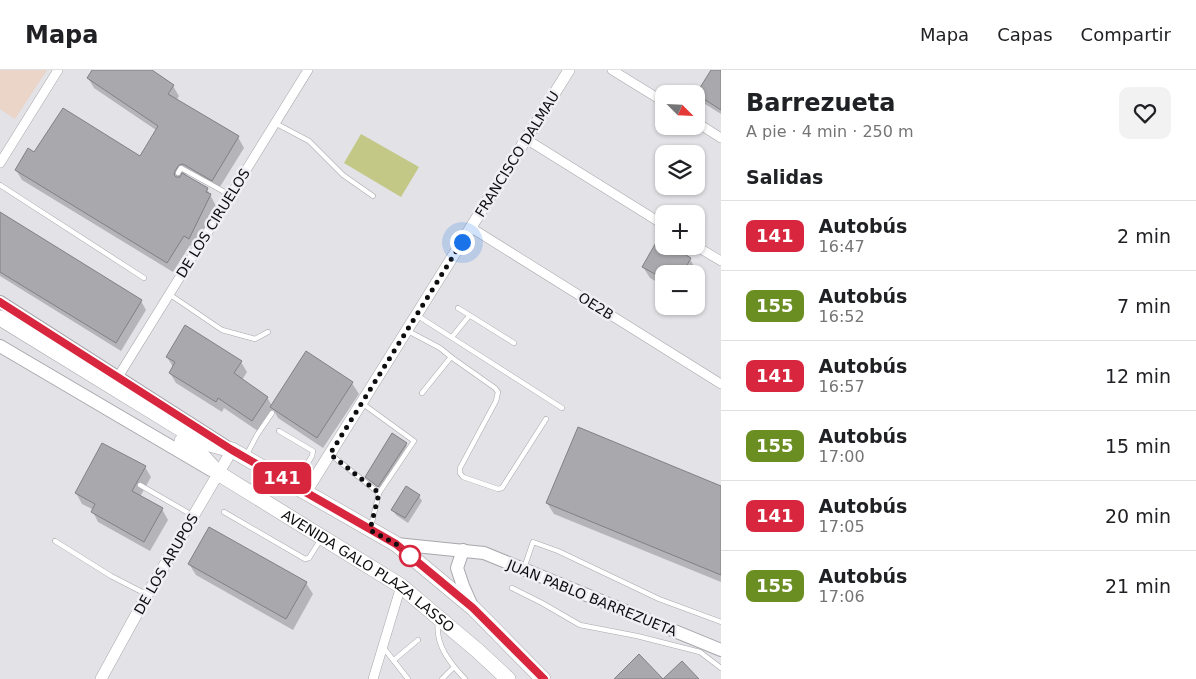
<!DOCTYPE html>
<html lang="es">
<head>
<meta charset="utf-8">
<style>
  body { margin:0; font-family:"DejaVu Sans",sans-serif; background:#f2f2f2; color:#202124; height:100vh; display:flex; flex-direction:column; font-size:19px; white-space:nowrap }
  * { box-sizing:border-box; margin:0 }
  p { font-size:16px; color:#757577 }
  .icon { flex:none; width:28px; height:28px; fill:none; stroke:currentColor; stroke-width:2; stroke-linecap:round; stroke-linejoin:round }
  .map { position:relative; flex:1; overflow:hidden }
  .side { display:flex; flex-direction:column; background:#fff; width:475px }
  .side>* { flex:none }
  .badge { padding:0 10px; border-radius:8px; font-size:18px; line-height:32px }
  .needle { width:32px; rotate:114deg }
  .controls { position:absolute; left:655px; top:15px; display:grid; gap:10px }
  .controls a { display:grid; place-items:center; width:50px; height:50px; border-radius:10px; background:#fff; box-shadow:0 1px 4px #0004; font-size:25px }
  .you { position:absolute; width:25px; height:25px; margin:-12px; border:4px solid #fff; border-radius:50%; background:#1a73e8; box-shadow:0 0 0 8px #1a73e833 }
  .map>.badge { position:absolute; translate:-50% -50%; box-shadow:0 0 0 2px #fff }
  h2 { padding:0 25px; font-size:19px; line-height:45px }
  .round { display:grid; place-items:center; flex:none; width:52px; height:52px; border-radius:10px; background:#f2f2f2 }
  .overview { display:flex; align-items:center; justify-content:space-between; height:85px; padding:0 25px }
  h1 { font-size:24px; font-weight:800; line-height:38px }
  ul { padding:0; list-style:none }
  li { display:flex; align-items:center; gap:15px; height:70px; padding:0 25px; border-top:1px solid #e0e0e0 }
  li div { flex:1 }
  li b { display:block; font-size:19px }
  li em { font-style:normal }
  li .badge { min-width:55px; font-weight:700; text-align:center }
  header { display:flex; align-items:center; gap:30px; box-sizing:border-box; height:70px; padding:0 25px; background:#fff; border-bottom:1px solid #e0e0e0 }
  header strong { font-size:24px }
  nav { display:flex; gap:28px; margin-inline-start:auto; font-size:18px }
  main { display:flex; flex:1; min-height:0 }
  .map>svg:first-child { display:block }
</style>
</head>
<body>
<header>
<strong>Mapa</strong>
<nav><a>Mapa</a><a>Capas</a><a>Compartir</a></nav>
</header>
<main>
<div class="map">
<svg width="721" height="609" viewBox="0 0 721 609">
  <rect width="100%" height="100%" fill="#e3e2e7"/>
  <path fill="#ebd4c8" d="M 0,0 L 47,0 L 15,49 L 0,39 Z"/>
  <path fill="#c3c887" d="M 361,64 L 419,97 L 401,127 L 344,93 Z"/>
  <g fill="#0003">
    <path d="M 94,0 L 150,0 L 173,16 L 179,26 L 176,31 L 238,67 L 244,78 L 218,120 L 189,104 L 183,105 L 207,119 L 216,136 L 195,178 L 190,175 L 173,202 L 22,110 L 16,100 L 35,84 L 140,88 L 156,60 L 94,18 L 88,8 Z"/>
    <path d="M 712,0 L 721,0 L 721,44 L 702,32 L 697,24 Z"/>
    <path d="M 0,143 L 141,231 L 146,240 L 121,281 L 0,206 Z"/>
    <path d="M 664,176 L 690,189 L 696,200 L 694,204 L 664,204 L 664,216 L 650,208 L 643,197 Z"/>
    <path d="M 167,287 L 241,292 L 247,302 L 242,310 L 267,327 L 272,336 L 352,313 L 359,324 L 323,378 L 278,348 L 273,339 L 258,361 L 224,338 L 222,342 L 176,313 L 170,303 L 173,297 Z"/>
    <path d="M 406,374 L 407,376 L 380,418 L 368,409 Z"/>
    <path d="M 145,397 L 151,407 L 140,427 L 162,439 L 168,450 L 150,481 L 98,452 L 93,442 L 94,440 L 82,434 L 76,423 Z"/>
    <path d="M 721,418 L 721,512 L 554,444 L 547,433 Z"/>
    <path d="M 419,426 L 422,431 L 408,453 L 396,445 L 393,440 Z"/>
    <path d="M 189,494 L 306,513 L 313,524 L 293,560 L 196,505 Z"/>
  </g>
  <g fill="#a9a8ad" stroke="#818084">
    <path d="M 92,0 L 152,0 L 174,15 L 168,24 L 239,66 L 212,111 L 183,94 L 179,95 L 175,101 L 174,105 L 176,107 L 180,107 L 182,103 L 208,118 L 206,122 L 211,124 L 189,169 L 184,166 L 167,193 L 15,100 L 28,78 L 34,82 L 63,38 L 140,86 L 158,56 L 87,8 Z"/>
    <path d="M 711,0 L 721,0 L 721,40 L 696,24 Z"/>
    <path d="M 0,142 L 142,230 L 116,273 L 0,202 Z"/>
    <path d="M 658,169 L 664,172 L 664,176 L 671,176 L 691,188 L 682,204 L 664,204 L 664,209 L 642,197 Z"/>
    <path d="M 185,255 L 242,291 L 234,303 L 268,327 L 252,351 L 218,328 L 216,332 L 169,303 L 175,292 L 166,287 Z"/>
    <path d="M 306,281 L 353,312 L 317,368 L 270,337 Z"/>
    <path d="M 578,357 L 721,416 L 721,505 L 546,433 Z"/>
    <path d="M 392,363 L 407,373 L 378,417 L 365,407 Z"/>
    <path d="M 102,373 L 146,396 L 132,421 L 163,438 L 144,472 L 91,442 L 95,434 L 75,423 Z"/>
    <path d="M 406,416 L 420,425 L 405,448 L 391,440 Z"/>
    <path d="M 209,457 L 307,512 L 286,549 L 188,494 Z"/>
    <path d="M 639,584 L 663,609 L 614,609 Z"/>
    <path d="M 682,591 L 699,609 L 663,609 Z"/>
  </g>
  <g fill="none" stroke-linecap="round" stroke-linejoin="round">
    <defs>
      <g id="service">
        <path d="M 275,53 L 309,71 L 343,105 L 373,126"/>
        <path d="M 178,103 L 181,98 L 230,125"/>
        <path d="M 0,115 L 144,208"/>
        <path d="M 169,224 L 222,260 L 255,269 L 268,262"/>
        <path d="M 458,238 L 514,273"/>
        <path d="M 418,246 L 562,338"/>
        <path d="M 408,261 L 440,278 L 451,287 L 422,323"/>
        <path d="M 452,267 L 469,246"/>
        <path d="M 451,287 L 495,318 L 498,322 L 496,331 L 460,398 L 460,403 L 463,407 L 498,419 L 502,418 L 546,349"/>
        <path d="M 363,334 L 414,371 L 379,423 L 371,456"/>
        <path d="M 279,361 L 313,381 L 312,386 L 295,414"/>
        <path d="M 247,384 L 257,365 L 272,343"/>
        <path d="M 330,384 L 379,423"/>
        <path d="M 140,415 L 192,445"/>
        <path d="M 224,442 L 305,489 L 309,488 L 321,469"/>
        <path d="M 55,471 L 111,506 L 146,524"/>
        <path d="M 524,498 L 533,472 L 558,481 L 659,529 L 721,552"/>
        <path d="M 512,518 L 542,533 L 580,555 L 637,566 L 700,582 L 721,598"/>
        <path d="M 438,552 C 435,575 450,593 465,609"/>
        <path d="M 383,577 L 408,609"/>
        <path d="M 394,590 L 418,570"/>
        <path d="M 442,609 L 454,597"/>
      </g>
      <g id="minor">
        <path d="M 612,0 L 664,32"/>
        <path d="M 696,52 L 721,68"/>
        <path d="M 526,69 L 664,155"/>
        <path d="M 0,93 L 58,0"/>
        <path d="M 470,157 L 721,314"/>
        <path d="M 696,176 L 721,191"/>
        <path d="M 118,307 L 308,0"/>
        <path d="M 373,609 L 401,516"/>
      </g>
      <g id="tertiary">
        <path d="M 306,422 L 569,0"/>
        <path d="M 101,609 L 147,525 L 232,380"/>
      </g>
      <g id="secondary">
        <path d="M 0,232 L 225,376"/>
        <path d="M 0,276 L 211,400"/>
        <path d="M 396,474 L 484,483 L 721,580"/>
        <path d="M 463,480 L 457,498 L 463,516 L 472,536"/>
      </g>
      <g id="primary">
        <path d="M 0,248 L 202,372 L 232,380 L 396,474 L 473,538 L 543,609"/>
        <path id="s1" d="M 182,371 L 197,380 L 218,403 L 401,516 L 478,581 L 508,609"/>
      </g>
    </defs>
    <use href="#service" stroke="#a8a7ac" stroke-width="5.5"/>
    <use href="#minor" stroke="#a8a7ac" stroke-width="10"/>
    <use href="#tertiary" stroke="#a8a7ac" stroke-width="12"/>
    <use href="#secondary" stroke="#a8a7ac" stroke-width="14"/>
    <use href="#primary" stroke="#a8a7ac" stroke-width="16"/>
    <use href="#service" stroke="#fff" stroke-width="4.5"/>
    <use href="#minor" stroke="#fff" stroke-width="9"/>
    <use href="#tertiary" stroke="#fff" stroke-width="11"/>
    <use href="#secondary" stroke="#fff" stroke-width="12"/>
    <use href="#primary" stroke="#fff" stroke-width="15"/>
  </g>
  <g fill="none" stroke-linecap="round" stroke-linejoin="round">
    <defs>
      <path id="line" d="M 0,232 L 232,380 L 396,474 L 473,538 L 544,609"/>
    </defs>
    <use href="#line" stroke="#fff" stroke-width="11"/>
    <use href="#line" stroke="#d7263d" stroke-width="8"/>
    <path stroke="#0e0d0f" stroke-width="5" stroke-dasharray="0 9" d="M 410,486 L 396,474 L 370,460 L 379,423 L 330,384 L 462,172"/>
  </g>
  <circle fill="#fff" stroke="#d7263d" stroke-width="2.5" cx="410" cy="486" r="10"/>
  <g text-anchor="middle" stroke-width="5" stroke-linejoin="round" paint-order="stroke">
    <g font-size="14" fill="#0e0d0f" stroke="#f0eff4">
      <text transform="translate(517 84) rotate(-58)" y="5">FRANCISCO DALMAU</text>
      <text transform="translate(213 153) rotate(-58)" y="5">DE LOS CIRUELOS</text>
      <text transform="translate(596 236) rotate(32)" y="5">OE2B</text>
      <text transform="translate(166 494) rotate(-60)" y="5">DE LOS ARUPOS</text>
      <text dy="5" stroke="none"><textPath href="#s1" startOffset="228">AVENIDA GALO PLAZA LASSO</textPath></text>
      <text transform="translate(592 528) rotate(22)" y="5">JUAN PABLO BARREZUETA</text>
    </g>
  </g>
</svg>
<div class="controls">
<a><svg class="needle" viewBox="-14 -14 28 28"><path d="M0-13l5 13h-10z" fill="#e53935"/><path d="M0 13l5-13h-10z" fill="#757577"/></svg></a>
<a><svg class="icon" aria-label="layers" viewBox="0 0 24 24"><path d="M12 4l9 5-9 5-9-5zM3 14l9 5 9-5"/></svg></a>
<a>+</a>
<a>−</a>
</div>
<div class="you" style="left:462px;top:172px"></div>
<b class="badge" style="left:282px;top:408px;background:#d7263d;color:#fff">141</b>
</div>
<section class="side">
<div class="overview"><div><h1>Barrezueta</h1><p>A pie · 4 min · 250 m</p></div><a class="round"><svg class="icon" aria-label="heart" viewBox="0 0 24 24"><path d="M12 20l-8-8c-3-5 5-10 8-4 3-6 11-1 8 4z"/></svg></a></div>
<h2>Salidas</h2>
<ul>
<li><span class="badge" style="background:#d7263d;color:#fff">141</span><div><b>Autobús</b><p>16:47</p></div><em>2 min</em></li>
<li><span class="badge" style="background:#6b8e23;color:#fff">155</span><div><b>Autobús</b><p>16:52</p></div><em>7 min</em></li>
<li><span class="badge" style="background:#d7263d;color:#fff">141</span><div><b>Autobús</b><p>16:57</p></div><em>12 min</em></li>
<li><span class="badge" style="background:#6b8e23;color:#fff">155</span><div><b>Autobús</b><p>17:00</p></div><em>15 min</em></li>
<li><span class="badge" style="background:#d7263d;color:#fff">141</span><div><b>Autobús</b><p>17:05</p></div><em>20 min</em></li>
<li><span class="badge" style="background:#6b8e23;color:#fff">155</span><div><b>Autobús</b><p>17:06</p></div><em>21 min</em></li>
</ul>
</section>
</main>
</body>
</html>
